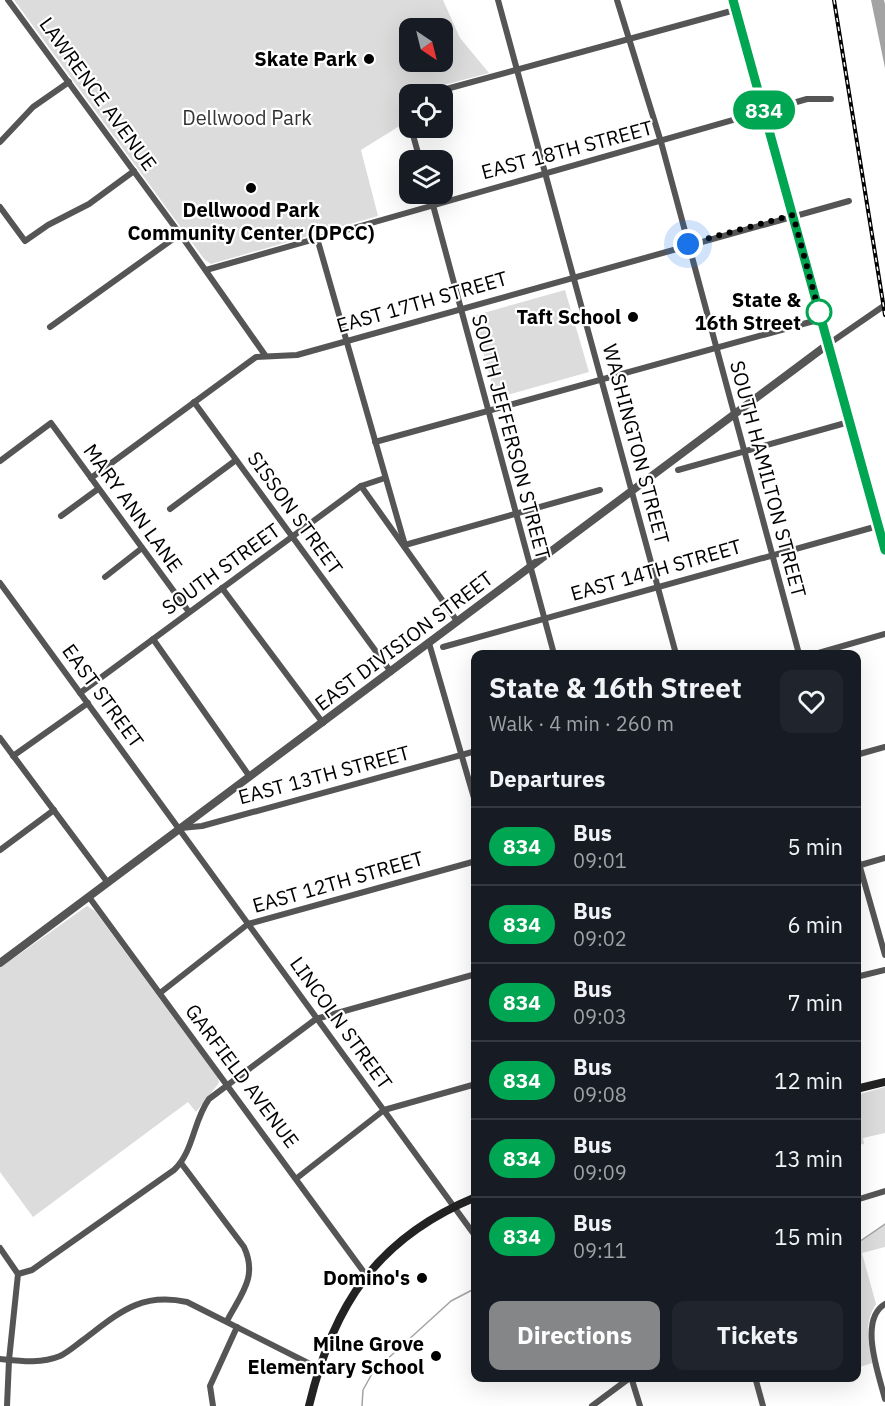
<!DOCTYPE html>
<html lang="en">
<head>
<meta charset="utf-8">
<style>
  body { margin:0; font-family:"IBM Plex Sans",sans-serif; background:#20242c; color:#f1f3f6; height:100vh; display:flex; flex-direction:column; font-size:22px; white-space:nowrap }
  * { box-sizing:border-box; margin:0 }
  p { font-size:20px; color:#9ea1a6 }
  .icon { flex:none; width:33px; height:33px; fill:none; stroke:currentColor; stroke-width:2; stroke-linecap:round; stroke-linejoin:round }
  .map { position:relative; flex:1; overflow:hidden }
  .drawer { position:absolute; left:471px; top:650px; width:390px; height:732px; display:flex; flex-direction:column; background:#171b24; border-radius:12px; box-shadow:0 6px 24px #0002 }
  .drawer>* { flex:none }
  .badge { padding:0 12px; border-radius:20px; font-size:21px; line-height:39px }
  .needle { width:39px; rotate:145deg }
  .controls { position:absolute; left:399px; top:18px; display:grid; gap:12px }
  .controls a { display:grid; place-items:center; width:54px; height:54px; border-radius:12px; background:#171b24; box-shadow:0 6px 24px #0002; font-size:30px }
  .you { position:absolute; width:30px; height:30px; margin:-15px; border:4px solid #fff; border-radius:50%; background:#1a73e8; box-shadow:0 0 0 9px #1a73e833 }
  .map>.badge { position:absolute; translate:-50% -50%; box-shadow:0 0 0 3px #fff }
  h2 { padding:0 18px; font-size:22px; line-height:54px }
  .round { display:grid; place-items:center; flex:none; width:63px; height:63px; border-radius:12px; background:#20242c }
  .overview { display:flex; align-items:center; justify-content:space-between; height:102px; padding:0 18px }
  h1 { font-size:28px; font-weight:800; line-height:45px }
  .cta { display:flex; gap:12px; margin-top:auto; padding:12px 18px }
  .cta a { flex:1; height:69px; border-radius:12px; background:#858687; color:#fff; font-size:24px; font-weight:800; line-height:69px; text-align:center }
  .cta a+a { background:#20242c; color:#f1f3f6 }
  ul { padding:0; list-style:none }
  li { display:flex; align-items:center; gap:18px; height:78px; padding:0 18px; border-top:2px solid #363941 }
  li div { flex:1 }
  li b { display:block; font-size:22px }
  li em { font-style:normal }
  li .badge { min-width:66px; font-weight:700; text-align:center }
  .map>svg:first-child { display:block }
</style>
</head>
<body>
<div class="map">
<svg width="885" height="1406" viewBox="0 0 885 1406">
  <rect width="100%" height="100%" fill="#fff"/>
  <g fill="#dcdcdc" fill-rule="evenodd">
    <path d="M 14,0 L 443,0 L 460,38 L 489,73 L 410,94 L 406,122 L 361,150 L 378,216 L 211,264 L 204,259 ZM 410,28 L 442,28 L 442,62 L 410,62 Z"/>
    <path d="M 565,290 L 589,372 L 496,398 L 473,316 Z"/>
    <path d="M 87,906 L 95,911 L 218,1078 L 219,1083 L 196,1112 L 188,1102 L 33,1217 L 0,1172 L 0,968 Z"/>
    <path d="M 885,1087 L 885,1133 L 863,1138 L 864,1144 L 857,1145 L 857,1095 Z"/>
    <path d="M 885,1224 L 885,1247 L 862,1253 L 876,1304 C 864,1322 868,1342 872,1363 L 857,1368 L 857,1244 Z"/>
  </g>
  <path fill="#a3a3a3" d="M 871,0 L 884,0 L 885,4 L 885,68 Z"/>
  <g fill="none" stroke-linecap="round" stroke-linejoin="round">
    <g stroke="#a3a3a3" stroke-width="1.5">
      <path d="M 856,1244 L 885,1224"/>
      <path d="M 362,1406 L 363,1390 L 373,1372 L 451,1301 L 476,1288"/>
    </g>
    <g stroke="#555" stroke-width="6">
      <path d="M 8,0 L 180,234 L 265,355"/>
      <path d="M 498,0 L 676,654"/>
      <path d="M 617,0 L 661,142 L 799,654"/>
      <path d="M 428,94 L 735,10"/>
      <path d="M 410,113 L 410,123"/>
      <path d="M 411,128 L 420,160"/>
      <path d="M 0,142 L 33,107 L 69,82"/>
      <path d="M 430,194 L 554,654"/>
      <path d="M 0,207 L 25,241 L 48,225 L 89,204 L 134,171"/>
      <path d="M 317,238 L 405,545 L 600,490"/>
      <path d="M 206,270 L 807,99 L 831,99"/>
      <path d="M 50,327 L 180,234"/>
      <path d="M 827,345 L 885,305"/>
      <path d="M 194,402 L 391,672"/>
      <path d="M 375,442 L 821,319"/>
      <path d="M 0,461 L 51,423 L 189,612"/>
      <path d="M 678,470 L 849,422"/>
      <path d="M 91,478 L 256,357 L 297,355 L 849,201"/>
      <path d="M 361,486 L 457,621"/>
      <path d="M 170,509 L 236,460"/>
      <path d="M 61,516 L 98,489"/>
      <path d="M 105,577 L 142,548"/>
      <path d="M 0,583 L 476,1237"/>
      <path d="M 222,588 L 323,723"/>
      <path d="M 153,639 L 250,777"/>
      <path d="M 429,643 L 476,805"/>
      <path d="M 443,647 L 878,526"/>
      <path d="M 815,654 L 885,634"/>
      <path d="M 80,693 L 361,486 L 385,478"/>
      <path d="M 0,738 L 108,883"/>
      <path d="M 856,755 L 885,747"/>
      <path d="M 13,756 L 88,703"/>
      <path d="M 181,828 L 202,826 L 476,751"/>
      <path d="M 0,850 L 54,810"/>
      <path d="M 856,853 L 885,955"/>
      <path d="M 857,866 L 885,858"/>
      <path d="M 89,897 L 366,1275"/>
      <path d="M 856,977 L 885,970"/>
      <path d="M 160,993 L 248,924 L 476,861"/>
      <path d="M 181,1163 L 244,1247 C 258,1277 241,1294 227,1321"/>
      <path d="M 297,1178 L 384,1110 L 476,1084"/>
      <path d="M 856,1200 L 885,1191"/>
      <path d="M 0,1248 L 18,1274"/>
      <path d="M 885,1304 C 858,1320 879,1375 885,1399"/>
      <path d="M 0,1359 C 20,1361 41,1364 60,1356 C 68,1352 76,1345 83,1340 C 119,1313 140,1292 187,1302 L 318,1368"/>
      <path d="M 631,1377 L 640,1406"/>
      <path d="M 755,1377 L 763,1406"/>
      <path d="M 7,1406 L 9,1360 L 18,1274 L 32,1270 L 174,1170 C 194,1151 193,1121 209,1099 L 316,1019 L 476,974"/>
      <path d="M 213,1406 L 210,1386 L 237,1327"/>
      <path d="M 592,1406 L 631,1377"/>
    </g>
    <path stroke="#555" stroke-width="8" d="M 0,963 L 827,345"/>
    <g stroke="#222" stroke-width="8">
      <path d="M 856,1089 L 885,1082"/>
      <path d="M 309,1406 C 333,1305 377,1238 476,1197"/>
    </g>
    <path stroke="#000" stroke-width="9" d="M 733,0 L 885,550"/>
    <defs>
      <path id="rail" d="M 834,0 L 885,315"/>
    </defs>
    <use href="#rail" stroke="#000" stroke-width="4"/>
    <use href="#rail" stroke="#fff" stroke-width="1.5" stroke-dasharray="4.5" stroke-linecap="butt"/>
  </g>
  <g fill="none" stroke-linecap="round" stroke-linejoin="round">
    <defs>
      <path id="line" d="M 733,0 L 885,550"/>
    </defs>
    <use href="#line" stroke="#fff" stroke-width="14"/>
    <use href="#line" stroke="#00a651" stroke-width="9"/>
    <path stroke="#000" stroke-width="6" stroke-dasharray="0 10.8" d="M 688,244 L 793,215 L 821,319 L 819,312"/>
  </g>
  <g fill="#000" stroke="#fff" stroke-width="2">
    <circle cx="369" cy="59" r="6"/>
    <circle cx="251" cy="188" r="6"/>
    <circle cx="633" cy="317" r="6"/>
    <circle cx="422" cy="1278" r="6"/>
    <circle cx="436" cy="1356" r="6"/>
  </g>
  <circle fill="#fff" stroke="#00a651" stroke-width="3" cx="819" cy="312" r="12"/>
  <g text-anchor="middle" stroke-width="4.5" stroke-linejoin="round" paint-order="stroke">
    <g font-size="20" font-weight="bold" fill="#000" stroke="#fff" text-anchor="end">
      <text x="357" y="66">Skate Park</text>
      <text x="251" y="217" text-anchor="middle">Dellwood Park<tspan x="251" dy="23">Community Center (DPCC)</tspan></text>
      <text x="621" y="324">Taft School</text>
      <text x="410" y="1285">Domino's</text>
      <text x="424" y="1351">Milne Grove<tspan x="424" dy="23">Elementary School</tspan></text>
    </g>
    <g font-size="20" fill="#000" stroke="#fff">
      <text transform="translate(98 94) rotate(54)" y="7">LAWRENCE AVENUE</text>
      <text transform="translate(567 150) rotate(-15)" y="7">EAST 18TH STREET</text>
      <text transform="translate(422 302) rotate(-16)" y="7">EAST 17TH STREET</text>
      <text transform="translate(511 437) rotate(75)" y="7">SOUTH JEFFERSON STREET</text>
      <text transform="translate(636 444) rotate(75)" y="7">WASHINGTON STREET</text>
      <text transform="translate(768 479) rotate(75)" y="7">SOUTH HAMILTON STREET</text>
      <text transform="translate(133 508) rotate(54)" y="7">MARY ANN LANE</text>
      <text transform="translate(295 513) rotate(54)" y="7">SISSON STREET</text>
      <text transform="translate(221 569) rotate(-36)" y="7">SOUTH STREET</text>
      <text transform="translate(656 570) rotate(-16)" y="7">EAST 14TH STREET</text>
      <text transform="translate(404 641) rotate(-37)" y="7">EAST DIVISION STREET</text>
      <text transform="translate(103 696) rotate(54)" y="7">EAST STREET</text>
      <text transform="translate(324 775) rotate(-15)" y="7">EAST 13TH STREET</text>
      <text transform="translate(338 882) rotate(-16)" y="7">EAST 12TH STREET</text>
      <text transform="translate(341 1023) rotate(54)" y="7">LINCOLN STREET</text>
      <text transform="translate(242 1076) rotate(53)" y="7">GARFIELD AVENUE</text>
    </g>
    <g font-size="20" fill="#333" stroke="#fff">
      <text x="247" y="125">Dellwood Park</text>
    </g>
    <g font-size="20" font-weight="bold" fill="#000" stroke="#fff" text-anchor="end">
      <text x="801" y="307">State &amp;<tspan x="801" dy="23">16th Street</tspan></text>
    </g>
  </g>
</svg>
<div class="controls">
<a><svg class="needle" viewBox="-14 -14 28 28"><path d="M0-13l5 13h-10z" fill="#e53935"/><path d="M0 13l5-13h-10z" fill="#9ea1a6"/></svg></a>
<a><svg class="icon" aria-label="locate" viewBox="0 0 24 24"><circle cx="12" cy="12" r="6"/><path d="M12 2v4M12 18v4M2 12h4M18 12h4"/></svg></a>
<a><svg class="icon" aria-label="layers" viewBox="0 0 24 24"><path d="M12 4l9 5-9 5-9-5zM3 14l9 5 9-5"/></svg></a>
</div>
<div class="you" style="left:688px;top:244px"></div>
<b class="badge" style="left:764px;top:110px;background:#00a651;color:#fff">834</b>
<section class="drawer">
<div class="overview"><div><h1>State &amp; 16th Street</h1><p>Walk · 4 min · 260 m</p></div><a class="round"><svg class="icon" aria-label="heart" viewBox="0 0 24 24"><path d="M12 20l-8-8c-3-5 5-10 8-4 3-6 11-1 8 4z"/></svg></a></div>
<h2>Departures</h2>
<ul>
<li><span class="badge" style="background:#00a651;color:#fff">834</span><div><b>Bus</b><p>09:01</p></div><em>5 min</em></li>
<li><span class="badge" style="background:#00a651;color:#fff">834</span><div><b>Bus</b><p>09:02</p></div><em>6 min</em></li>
<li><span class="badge" style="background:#00a651;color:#fff">834</span><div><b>Bus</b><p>09:03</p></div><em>7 min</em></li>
<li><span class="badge" style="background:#00a651;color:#fff">834</span><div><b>Bus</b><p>09:08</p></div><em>12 min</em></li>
<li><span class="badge" style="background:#00a651;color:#fff">834</span><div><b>Bus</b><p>09:09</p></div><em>13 min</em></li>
<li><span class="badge" style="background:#00a651;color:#fff">834</span><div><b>Bus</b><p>09:11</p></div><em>15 min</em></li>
</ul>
<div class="cta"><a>Directions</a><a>Tickets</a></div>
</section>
</div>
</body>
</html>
